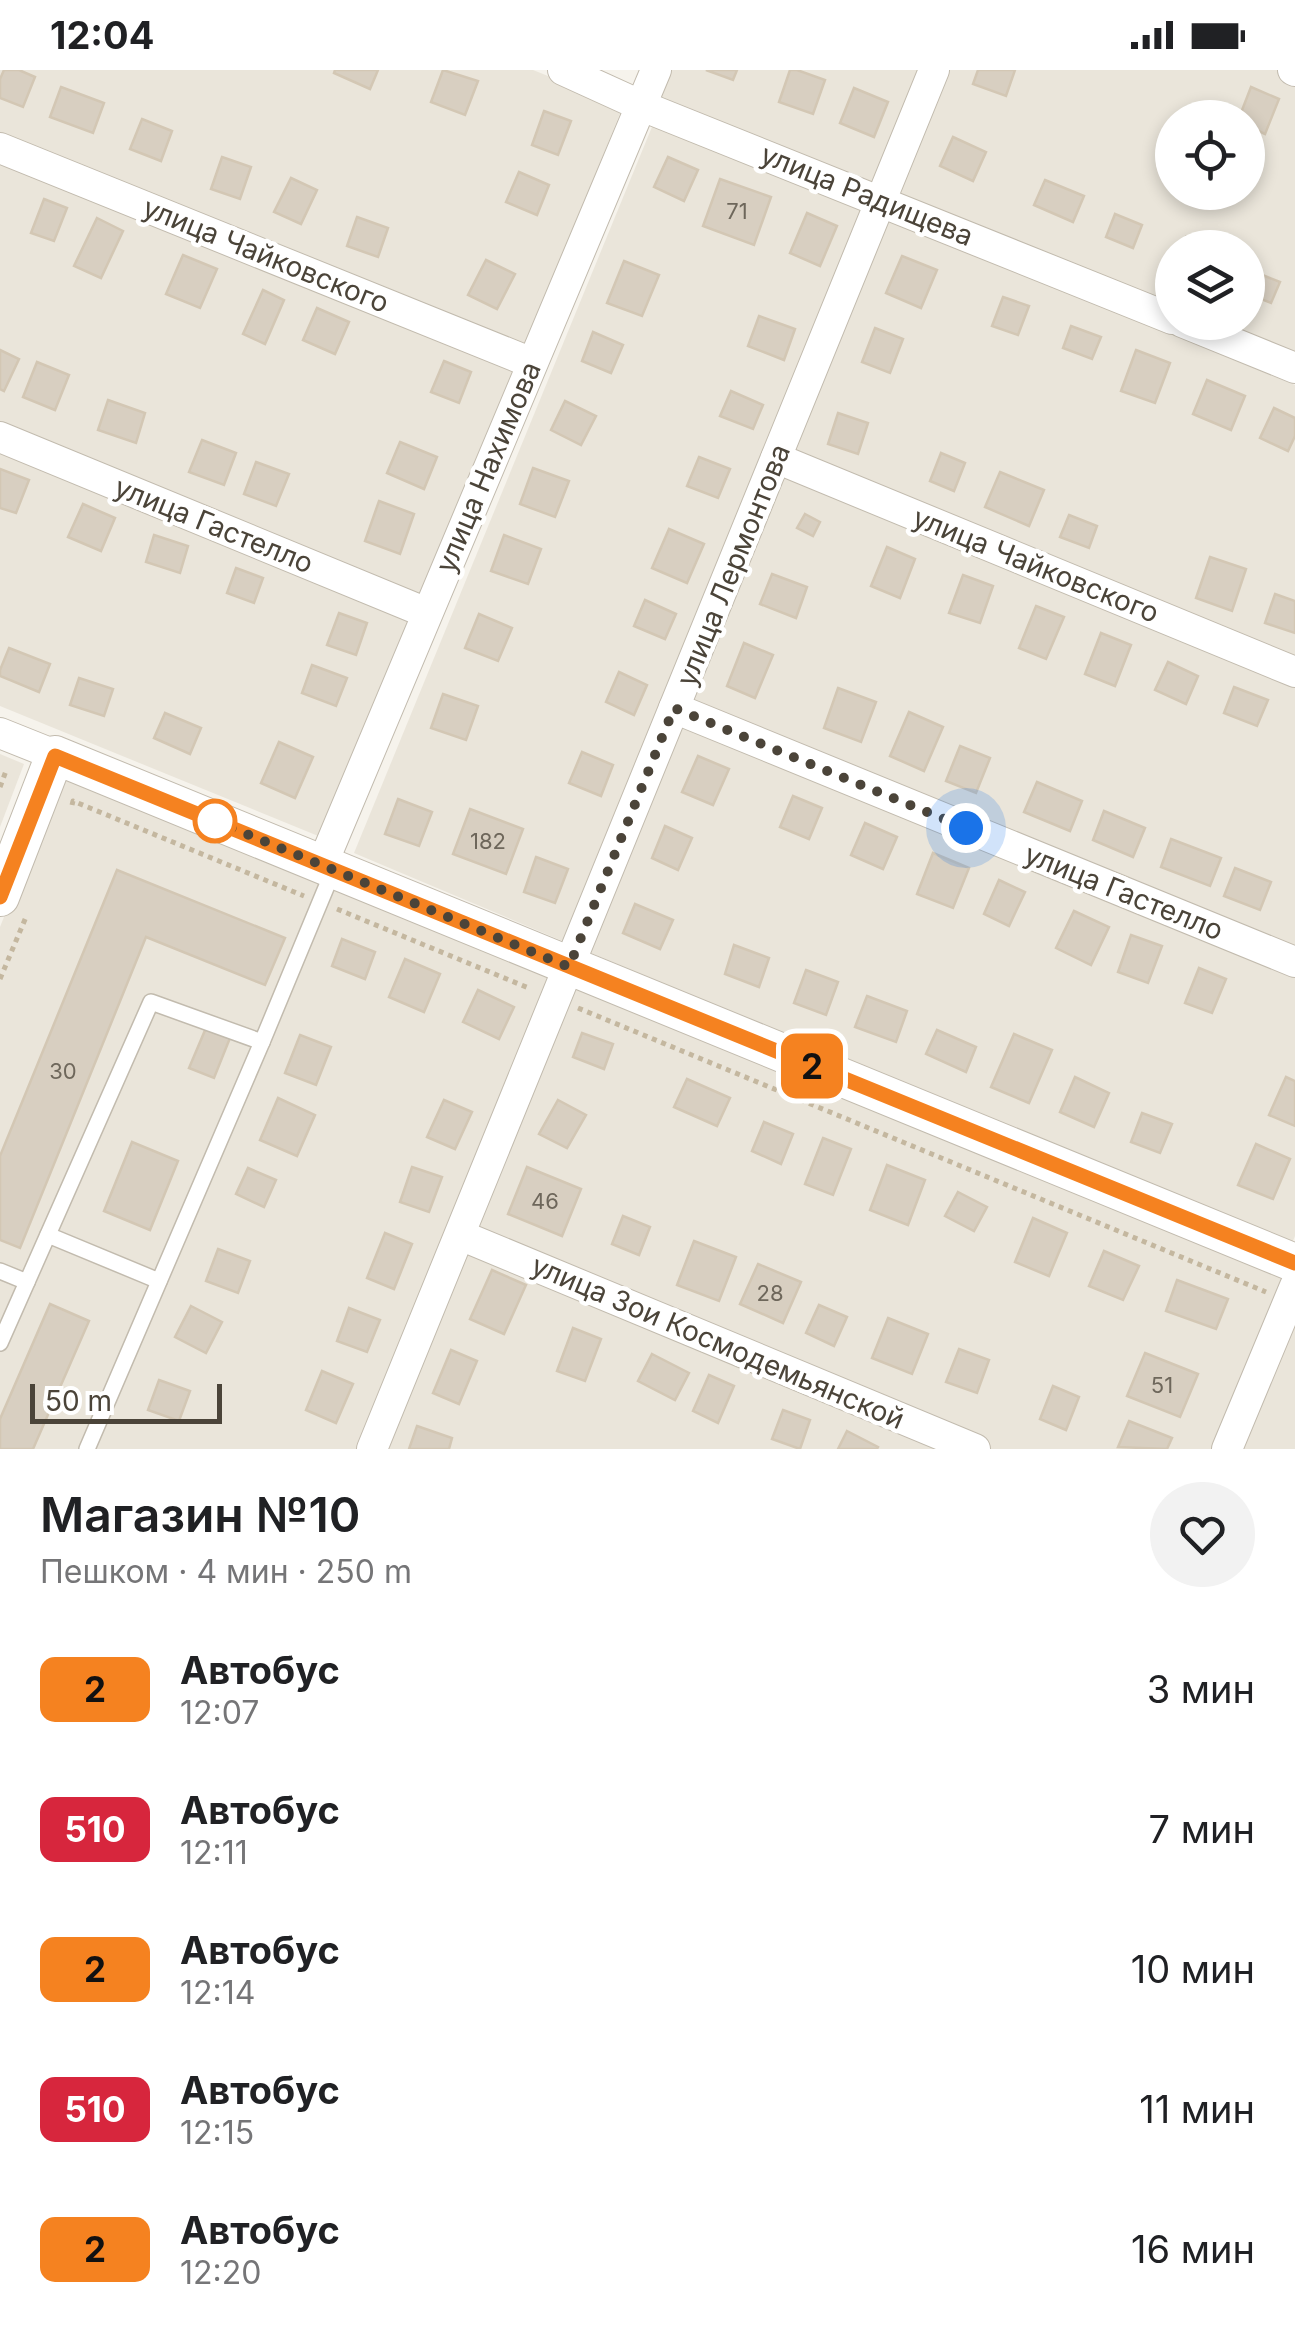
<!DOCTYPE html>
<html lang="ru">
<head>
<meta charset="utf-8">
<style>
  body { margin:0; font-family:Inter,sans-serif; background:#f2f2f2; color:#202124; height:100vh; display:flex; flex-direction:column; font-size:38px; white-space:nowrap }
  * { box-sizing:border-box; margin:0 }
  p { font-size:32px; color:#757577 }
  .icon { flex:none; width:55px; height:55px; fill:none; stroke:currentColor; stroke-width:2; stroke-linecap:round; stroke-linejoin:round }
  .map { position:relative; height:1379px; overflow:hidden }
  .panel { display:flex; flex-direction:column; background:#fff; flex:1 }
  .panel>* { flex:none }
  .badge { padding:0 20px; border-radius:15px; font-size:35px; line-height:65px }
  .controls { position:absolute; left:1155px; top:30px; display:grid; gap:20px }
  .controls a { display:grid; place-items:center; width:110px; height:110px; border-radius:50%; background:#fff; box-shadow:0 5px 15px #0003; font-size:50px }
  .scale { position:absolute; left:30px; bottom:25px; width:192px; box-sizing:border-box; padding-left:10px; border:5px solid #4b4439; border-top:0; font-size:28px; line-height:35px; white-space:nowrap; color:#4b4439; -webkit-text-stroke:8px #fff; paint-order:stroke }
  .you { position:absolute; width:50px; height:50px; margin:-25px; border:8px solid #fff; border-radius:50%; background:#1a73e8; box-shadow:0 0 0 15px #1a73e833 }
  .map>.badge { position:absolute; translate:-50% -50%; box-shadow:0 0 0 5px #fff }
  .round { display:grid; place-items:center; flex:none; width:105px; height:105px; border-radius:52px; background:#f2f2f2 }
  .head { display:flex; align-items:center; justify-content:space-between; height:170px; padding:0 40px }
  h1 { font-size:48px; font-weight:600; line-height:75px }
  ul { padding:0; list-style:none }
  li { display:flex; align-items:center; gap:30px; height:140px; padding:0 40px }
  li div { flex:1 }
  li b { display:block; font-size:38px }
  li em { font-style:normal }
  li .badge { min-width:110px; font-weight:700; text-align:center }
  .status { display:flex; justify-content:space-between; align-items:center; height:70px; padding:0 50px; background:#fff; direction:ltr }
  .status svg { height:28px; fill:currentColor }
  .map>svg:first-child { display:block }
</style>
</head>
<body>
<div class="status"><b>12:04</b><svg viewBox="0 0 49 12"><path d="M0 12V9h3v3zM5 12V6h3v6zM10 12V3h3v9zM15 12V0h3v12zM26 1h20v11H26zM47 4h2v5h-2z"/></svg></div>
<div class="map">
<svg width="1295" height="1379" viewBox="0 0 1295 1379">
  <rect width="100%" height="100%" fill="#f6f3ec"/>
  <g fill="#eae5da" fill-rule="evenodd">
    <path d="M 0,0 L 533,0 L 623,36 L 328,770 L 0,636 Z"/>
    <path d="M 671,0 L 1295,0 L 1295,285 L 1215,253 L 1248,252 L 1248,178 L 1172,178 L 1172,235 L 659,29 ZM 1172,48 L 1248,48 L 1248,122 L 1172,122 Z"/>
    <path d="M 654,52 L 1295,315 L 1295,1166 L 1290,1178 L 354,783 Z"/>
    <path d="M 0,684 L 24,694 L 0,757 Z"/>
    <path d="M 63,699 L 1285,1207 L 1212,1379 L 0,1379 L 0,857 Z"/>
    <path d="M 1295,1247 L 1295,1379 L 1241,1379 Z"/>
  </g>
  <g fill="#d8cfc1" stroke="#d3c7b4" stroke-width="2.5">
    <path d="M 4,0 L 19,0 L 35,7 L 23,37 L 0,28 L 0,9 Z"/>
    <path d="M 335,0 L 378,0 L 370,19 L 334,3 Z"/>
    <path d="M 443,0 L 478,11 L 465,45 L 431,32 Z"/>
    <path d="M 706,0 L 737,0 L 733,10 Z"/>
    <path d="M 790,0 L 797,0 L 825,10 L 813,44 L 779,32 Z"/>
    <path d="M 978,0 L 1015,0 L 1006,26 L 973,14 Z"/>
    <path d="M 61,17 L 104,33 L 93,63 L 50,47 Z"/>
    <path d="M 1251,17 L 1279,29 L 1265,64 L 1248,56 L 1248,48 L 1239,48 Z"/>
    <path d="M 854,18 L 888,32 L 874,67 L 840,53 Z"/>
    <path d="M 544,41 L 571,51 L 558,85 L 532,75 Z"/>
    <path d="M 142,49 L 172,61 L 161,91 L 130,79 Z"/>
    <path d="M 953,67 L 986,82 L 973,111 L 940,96 Z"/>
    <path d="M 222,87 L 251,97 L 240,129 L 211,119 Z"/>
    <path d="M 668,87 L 698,100 L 684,131 L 654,117 Z"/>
    <path d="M 519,102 L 549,115 L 537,145 L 506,132 Z"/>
    <path d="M 291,108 L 317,120 L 301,154 L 274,142 Z"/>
    <path d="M 720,109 L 771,127 L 754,175 L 703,156 Z"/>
    <path d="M 1045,110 L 1084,126 L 1073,152 L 1034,135 Z"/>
    <path d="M 44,129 L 67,138 L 54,171 L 31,163 Z"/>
    <path d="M 807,143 L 837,156 L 820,196 L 790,183 Z"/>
    <path d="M 1115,144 L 1142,155 L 1133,178 L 1106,167 Z"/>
    <path d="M 357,147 L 388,158 L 378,187 L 347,176 Z"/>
    <path d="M 97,148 L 123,161 L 101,208 L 74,196 Z"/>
    <path d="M 1186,167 L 1214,178 L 1182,178 Z"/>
    <path d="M 183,185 L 217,199 L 200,238 L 166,224 Z"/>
    <path d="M 902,186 L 937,200 L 921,238 L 886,223 Z"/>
    <path d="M 486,190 L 515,204 L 497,239 L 468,225 Z"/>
    <path d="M 624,191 L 659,205 L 642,246 L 607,233 Z"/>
    <path d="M 1250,200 L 1280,212 L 1271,233 L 1248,224 Z"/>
    <path d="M 263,220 L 284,230 L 265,274 L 243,264 Z"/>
    <path d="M 1003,227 L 1029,236 L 1018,265 L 992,256 Z"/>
    <path d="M 317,238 L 349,252 L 335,284 L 303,270 Z"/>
    <path d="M 759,246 L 795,259 L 784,290 L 748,276 Z"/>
    <path d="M 1071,256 L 1101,267 L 1092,289 L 1063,278 Z"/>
    <path d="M 875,258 L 903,269 L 890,303 L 862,292 Z"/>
    <path d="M 593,262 L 623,275 L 611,303 L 582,291 Z"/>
    <path d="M 0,280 L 19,289 L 4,321 L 0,319 Z"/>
    <path d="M 1136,280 L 1170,293 L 1155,333 L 1121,321 Z"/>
    <path d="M 444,291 L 471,302 L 459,333 L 431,322 Z"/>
    <path d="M 37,292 L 69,305 L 55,340 L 23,327 Z"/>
    <path d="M 1207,310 L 1245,326 L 1231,360 L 1193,344 Z"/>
    <path d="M 731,321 L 763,335 L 753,359 L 720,346 Z"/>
    <path d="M 108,330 L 145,343 L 136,373 L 98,360 Z"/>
    <path d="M 565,331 L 596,346 L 581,375 L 551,360 Z"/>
    <path d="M 1274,338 L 1295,348 L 1295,366 L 1288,381 L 1260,368 Z"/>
    <path d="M 838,343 L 868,353 L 858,384 L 828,374 Z"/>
    <path d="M 202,370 L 236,383 L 224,415 L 189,402 Z"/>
    <path d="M 400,372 L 437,387 L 424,419 L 387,403 Z"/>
    <path d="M 941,383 L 965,393 L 954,421 L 930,411 Z"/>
    <path d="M 699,387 L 730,399 L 718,428 L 687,416 Z"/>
    <path d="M 256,392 L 289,404 L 276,436 L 244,424 Z"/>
    <path d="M 533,398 L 569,411 L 555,447 L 520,434 Z"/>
    <path d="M 0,399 L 29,410 L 16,443 L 0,438 Z"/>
    <path d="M 1000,402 L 1044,420 L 1029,456 L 985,437 Z"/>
    <path d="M 379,431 L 414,444 L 400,484 L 365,471 Z"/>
    <path d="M 83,434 L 115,448 L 101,481 L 68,467 Z"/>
    <path d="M 805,444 L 820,452 L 813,466 L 797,458 Z"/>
    <path d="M 1069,445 L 1097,456 L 1089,478 L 1060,467 Z"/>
    <path d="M 669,459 L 704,474 L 687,513 L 652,498 Z"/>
    <path d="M 154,465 L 188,476 L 180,503 L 146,492 Z"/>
    <path d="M 504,465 L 541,479 L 528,514 L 491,501 Z"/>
    <path d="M 887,477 L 915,489 L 900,528 L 871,516 Z"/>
    <path d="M 1210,487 L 1246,499 L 1232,541 L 1196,528 Z"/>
    <path d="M 236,498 L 263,508 L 254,533 L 227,523 Z"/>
    <path d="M 772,504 L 807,517 L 796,548 L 760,534 Z"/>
    <path d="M 963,505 L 993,516 L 980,553 L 949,543 Z"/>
    <path d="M 1275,524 L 1295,531 L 1295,563 L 1265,553 Z"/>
    <path d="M 645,530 L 676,544 L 665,569 L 634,556 Z"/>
    <path d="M 1036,536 L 1064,547 L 1046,589 L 1019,578 Z"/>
    <path d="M 339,543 L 367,553 L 356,585 L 327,575 Z"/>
    <path d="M 479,544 L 512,558 L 498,591 L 465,578 Z"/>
    <path d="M 1101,563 L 1131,575 L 1115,616 L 1085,604 Z"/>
    <path d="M 744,573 L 773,585 L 755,628 L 727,616 Z"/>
    <path d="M 9,578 L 50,594 L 39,622 L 0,606 L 0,600 Z"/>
    <path d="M 1168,592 L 1198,606 L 1186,634 L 1155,620 Z"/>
    <path d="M 312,595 L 347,608 L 336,636 L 302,623 Z"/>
    <path d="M 619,602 L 647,615 L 634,645 L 606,632 Z"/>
    <path d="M 79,608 L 113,619 L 104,646 L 70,635 Z"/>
    <path d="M 1234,617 L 1268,630 L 1257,656 L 1224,643 Z"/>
    <path d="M 838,618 L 876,632 L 861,672 L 824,658 Z"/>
    <path d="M 443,624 L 478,636 L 466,670 L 431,658 Z"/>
    <path d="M 909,642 L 943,657 L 924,701 L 890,686 Z"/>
    <path d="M 165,643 L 201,658 L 190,684 L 154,668 Z"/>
    <path d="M 279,672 L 313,687 L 295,728 L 261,713 Z"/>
    <path d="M 960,676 L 990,688 L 976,723 L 946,711 Z"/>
    <path d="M 582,682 L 613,695 L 601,726 L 569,713 Z"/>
    <path d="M 698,686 L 729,699 L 713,735 L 682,722 Z"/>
    <path d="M 1037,712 L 1082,731 L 1070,761 L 1024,742 Z"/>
    <path d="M 793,726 L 822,738 L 809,769 L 780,757 Z"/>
    <path d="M 398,729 L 432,742 L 419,776 L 385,764 Z"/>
    <path d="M 470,739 L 523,759 L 506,804 L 453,784 Z"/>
    <path d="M 1104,741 L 1145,758 L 1133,787 L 1093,770 Z"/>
    <path d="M 865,753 L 897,767 L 883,799 L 851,785 Z"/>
    <path d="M 665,756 L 692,768 L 678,800 L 652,788 Z"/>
    <path d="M 1171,769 L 1221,788 L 1210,816 L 1161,797 Z"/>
    <path d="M 933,783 L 969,798 L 953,838 L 917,824 Z"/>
    <path d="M 536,787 L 568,799 L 555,833 L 524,822 Z"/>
    <path d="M 1235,798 L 1271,812 L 1260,840 L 1224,826 Z"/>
    <path d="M 117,800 L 285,868 L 265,915 L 146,867 L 20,1178 L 0,1170 L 0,1086 Z"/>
    <path d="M 999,810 L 1025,822 L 1009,856 L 984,844 Z"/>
    <path d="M 635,834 L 673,850 L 660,879 L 623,863 Z"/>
    <path d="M 1074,841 L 1109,857 L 1091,895 L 1056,878 Z"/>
    <path d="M 1131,865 L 1162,876 L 1148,913 L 1118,902 Z"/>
    <path d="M 342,869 L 375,882 L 365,909 L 332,896 Z"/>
    <path d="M 734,875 L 769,888 L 759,917 L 725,904 Z"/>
    <path d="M 405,889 L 440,904 L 424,942 L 389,927 Z"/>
    <path d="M 1199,898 L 1226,909 L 1212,943 L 1185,933 Z"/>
    <path d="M 806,900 L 838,912 L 826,945 L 794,933 Z"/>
    <path d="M 478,920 L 514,937 L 499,969 L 463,952 Z"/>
    <path d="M 867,926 L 907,941 L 896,972 L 855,957 Z"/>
    <path d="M 206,958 L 230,968 L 214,1008 L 189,998 Z"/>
    <path d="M 937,960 L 976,977 L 966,1002 L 926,984 Z"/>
    <path d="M 582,963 L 613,974 L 604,999 L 573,987 Z"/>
    <path d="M 1014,964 L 1052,980 L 1029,1033 L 991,1017 Z"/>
    <path d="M 300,965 L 331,977 L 316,1015 L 285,1003 Z"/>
    <path d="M 1075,1007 L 1109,1023 L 1094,1057 L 1060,1042 Z"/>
    <path d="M 1286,1007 L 1295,1011 L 1295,1056 L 1269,1045 Z"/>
    <path d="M 687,1009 L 730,1028 L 717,1056 L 674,1037 Z"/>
    <path d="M 278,1028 L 315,1045 L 297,1086 L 260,1070 Z"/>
    <path d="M 444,1030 L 472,1042 L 455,1079 L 427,1067 Z"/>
    <path d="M 558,1030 L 586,1045 L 567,1078 L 539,1064 Z"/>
    <path d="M 1142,1043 L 1172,1054 L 1160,1083 L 1131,1072 Z"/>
    <path d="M 764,1052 L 793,1064 L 781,1094 L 752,1081 Z"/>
    <path d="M 823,1068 L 851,1079 L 833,1125 L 805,1114 Z"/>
    <path d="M 132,1072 L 178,1091 L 150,1160 L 104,1141 Z"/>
    <path d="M 1256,1074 L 1290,1089 L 1273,1129 L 1238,1115 Z"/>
    <path d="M 887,1095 L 925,1110 L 908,1155 L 870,1140 Z"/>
    <path d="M 412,1097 L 442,1107 L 429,1142 L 400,1132 Z"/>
    <path d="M 527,1097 L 581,1119 L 562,1166 L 508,1144 Z"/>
    <path d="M 248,1098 L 276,1110 L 264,1137 L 236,1124 Z"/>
    <path d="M 958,1122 L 987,1137 L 974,1161 L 945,1146 Z"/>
    <path d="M 623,1146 L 650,1157 L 639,1185 L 612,1174 Z"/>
    <path d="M 1033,1148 L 1067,1163 L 1049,1206 L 1015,1192 Z"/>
    <path d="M 385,1163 L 412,1174 L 394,1219 L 367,1208 Z"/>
    <path d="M 694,1171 L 736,1187 L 719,1231 L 677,1215 Z"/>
    <path d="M 218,1179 L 250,1191 L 238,1223 L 206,1211 Z"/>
    <path d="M 1104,1181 L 1139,1196 L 1123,1230 L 1089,1216 Z"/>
    <path d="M 758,1194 L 801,1212 L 783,1253 L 740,1234 Z"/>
    <path d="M 492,1200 L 526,1215 L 504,1264 L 470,1249 Z"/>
    <path d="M 1177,1210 L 1228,1229 L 1216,1259 L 1166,1241 Z"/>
    <path d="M 50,1234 L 89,1251 L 33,1379 L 0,1379 L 0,1349 Z"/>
    <path d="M 819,1235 L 847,1247 L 834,1276 L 806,1263 Z"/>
    <path d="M 191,1236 L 222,1252 L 206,1283 L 175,1267 Z"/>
    <path d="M 349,1238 L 380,1250 L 367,1282 L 337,1271 Z"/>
    <path d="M 888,1248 L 928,1264 L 912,1304 L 872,1288 Z"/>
    <path d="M 573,1258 L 601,1269 L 585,1311 L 557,1301 Z"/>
    <path d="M 959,1279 L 989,1290 L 977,1323 L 946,1312 Z"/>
    <path d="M 451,1280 L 477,1291 L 459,1334 L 433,1323 Z"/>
    <path d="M 1145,1283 L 1198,1304 L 1180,1347 L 1127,1326 Z"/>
    <path d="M 652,1284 L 689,1303 L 675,1330 L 638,1311 Z"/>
    <path d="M 322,1301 L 353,1314 L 336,1353 L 306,1340 Z"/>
    <path d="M 709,1305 L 734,1316 L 718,1353 L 693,1341 Z"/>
    <path d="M 159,1310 L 190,1321 L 179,1351 L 148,1340 Z"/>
    <path d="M 1053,1316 L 1079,1327 L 1066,1360 L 1040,1349 Z"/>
    <path d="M 783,1340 L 810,1350 L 800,1379 L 772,1369 Z"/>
    <path d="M 1129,1351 L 1172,1368 L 1167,1379 L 1118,1377 Z"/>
    <path d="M 417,1356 L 452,1368 L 449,1379 L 409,1379 Z"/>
    <path d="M 847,1361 L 878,1377 L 877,1379 L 838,1379 Z"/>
  </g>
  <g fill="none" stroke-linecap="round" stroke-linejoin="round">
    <defs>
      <g id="service">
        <path d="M 48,1165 L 159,1211"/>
        <path d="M 0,1201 L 27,1212"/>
        <path d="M 0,1273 L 151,932 L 262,972 L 333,801"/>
        <path d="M 87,1379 L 262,972"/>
      </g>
      <g id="minor">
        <path d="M 563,0 L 642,36 L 1172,249"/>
        <path d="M 1293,0 L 1295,1"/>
        <path d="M 0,78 L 532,293"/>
        <path d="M 1182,252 L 1295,298"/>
        <path d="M 0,367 L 427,543"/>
        <path d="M 776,388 L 1295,602"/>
        <path d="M 674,638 L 1295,892"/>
        <path d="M 0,663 L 55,685"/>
        <path d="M 322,795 L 656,0"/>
        <path d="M 460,1165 L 975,1379"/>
        <path d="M 372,1379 L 934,0"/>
        <path d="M 1227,1379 L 1295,1216"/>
      </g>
      <path id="tertiary" d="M 0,827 L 55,685 L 1295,1193"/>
    </defs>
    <use href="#service" stroke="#c2bbae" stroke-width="18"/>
    <use href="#minor" stroke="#c2bbae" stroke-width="32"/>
    <use href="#tertiary" stroke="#c2bbae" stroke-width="40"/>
    <g stroke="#c4b79f" stroke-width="5" stroke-dasharray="5 5" stroke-linecap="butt">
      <path d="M 0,717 L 6,701"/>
      <path d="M 72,735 L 73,731 L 304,826"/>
      <path d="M 337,839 L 531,919"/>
      <path d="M 0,909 L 26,847"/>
      <path d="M 578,938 L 1266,1222"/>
    </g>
    <use href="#service" stroke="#fff" stroke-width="15"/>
    <use href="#minor" stroke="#fff" stroke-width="30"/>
    <use href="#tertiary" stroke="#fff" stroke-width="38"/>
  </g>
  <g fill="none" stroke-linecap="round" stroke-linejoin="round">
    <defs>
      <path id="line" d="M 0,827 L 55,686 L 1295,1193"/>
    </defs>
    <use href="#line" stroke="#fff" stroke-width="22"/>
    <use href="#line" stroke="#f58220" stroke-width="15"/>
    <path stroke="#4b4439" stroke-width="10" stroke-dasharray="0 18" d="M 215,751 L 569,897 L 674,638 L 966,758"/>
  </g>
  <circle fill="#fff" stroke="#f58220" stroke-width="5" cx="215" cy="751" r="20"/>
  <g text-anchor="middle" stroke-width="9" stroke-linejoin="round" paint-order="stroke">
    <g font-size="22" fill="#6e675b">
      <text x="737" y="149">71</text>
      <text x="488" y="779">182</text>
      <text x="63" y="1009">30</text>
      <text x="545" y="1139">46</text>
      <text x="770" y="1231">28</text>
      <text x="1162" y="1323">51</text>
    </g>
    <g font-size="28" fill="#4b4439" stroke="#fff">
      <text transform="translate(867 125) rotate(22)" y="10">улица Радищева</text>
      <text transform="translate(266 185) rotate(22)" y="10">улица Чайковского</text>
      <text transform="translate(488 397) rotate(-67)" y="10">улица Нахимова</text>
      <text transform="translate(214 455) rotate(22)" y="10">улица Гастелло</text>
      <text transform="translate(733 495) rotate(-68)" y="10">улица Лермонтова</text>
      <text transform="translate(1036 495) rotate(22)" y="10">улица Чайковского</text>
      <text transform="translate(1124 822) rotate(22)" y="10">улица Гастелло</text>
      <text transform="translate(718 1272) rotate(23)" y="10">улица Зои Космодемьянской</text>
    </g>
  </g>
</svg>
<div class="controls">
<a><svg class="icon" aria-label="locate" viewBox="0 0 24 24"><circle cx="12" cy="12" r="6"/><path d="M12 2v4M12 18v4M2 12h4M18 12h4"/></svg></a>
<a><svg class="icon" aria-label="layers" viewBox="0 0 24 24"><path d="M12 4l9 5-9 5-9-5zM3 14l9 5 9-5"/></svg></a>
</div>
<div class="scale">50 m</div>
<div class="you" style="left:966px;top:758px"></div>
<b class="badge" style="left:812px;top:996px;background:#f58220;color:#111">2</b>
</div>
<section class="panel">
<div class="head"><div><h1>Магазин №10</h1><p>Пешком · 4 мин · 250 m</p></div><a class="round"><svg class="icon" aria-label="heart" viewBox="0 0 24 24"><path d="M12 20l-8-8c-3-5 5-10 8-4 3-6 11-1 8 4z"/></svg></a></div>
<ul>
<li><span class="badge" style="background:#f58220;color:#111">2</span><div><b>Автобус</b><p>12:07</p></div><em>3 мин</em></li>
<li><span class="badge" style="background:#d7263d;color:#fff">510</span><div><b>Автобус</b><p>12:11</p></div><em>7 мин</em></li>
<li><span class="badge" style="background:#f58220;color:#111">2</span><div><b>Автобус</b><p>12:14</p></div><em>10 мин</em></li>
<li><span class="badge" style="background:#d7263d;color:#fff">510</span><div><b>Автобус</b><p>12:15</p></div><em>11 мин</em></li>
<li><span class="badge" style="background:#f58220;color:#111">2</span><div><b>Автобус</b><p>12:20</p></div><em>16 мин</em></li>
</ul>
</section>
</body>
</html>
